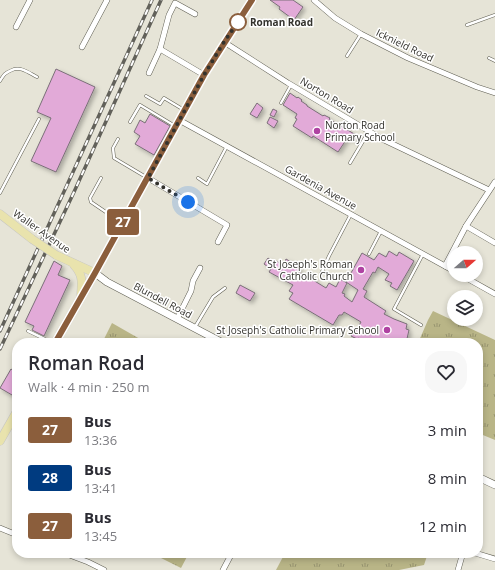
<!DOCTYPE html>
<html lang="en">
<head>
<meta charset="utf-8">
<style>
  body { margin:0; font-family:"Open Sans",sans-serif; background:#f7f7f7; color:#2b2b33; height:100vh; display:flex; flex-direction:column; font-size:15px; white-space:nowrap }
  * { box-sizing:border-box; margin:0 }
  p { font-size:13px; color:#7c7c81 }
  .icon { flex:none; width:22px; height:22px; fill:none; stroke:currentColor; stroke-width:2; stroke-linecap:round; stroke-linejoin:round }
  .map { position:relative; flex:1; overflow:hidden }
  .panel { position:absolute; left:12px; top:338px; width:471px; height:220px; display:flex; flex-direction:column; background:#fff; border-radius:16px; box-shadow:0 2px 6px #0003 }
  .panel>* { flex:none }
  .badge { padding:0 8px; border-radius:3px; font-size:14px; line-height:26px }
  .needle { width:26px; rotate:70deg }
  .fabs { position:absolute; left:447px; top:246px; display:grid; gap:8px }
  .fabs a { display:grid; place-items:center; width:36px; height:36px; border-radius:50%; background:#fff; box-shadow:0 2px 6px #0003; font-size:20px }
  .you { position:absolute; width:20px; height:20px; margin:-10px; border:3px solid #fff; border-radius:50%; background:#1a73e8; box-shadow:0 0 0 6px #1a73e833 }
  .map>.badge { position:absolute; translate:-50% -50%; box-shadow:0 0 0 2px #fff }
  .round { display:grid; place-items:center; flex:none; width:42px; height:42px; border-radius:16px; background:#f7f7f7 }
  .overview { display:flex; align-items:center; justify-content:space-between; height:68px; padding:0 16px }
  h1 { font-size:19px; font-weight:600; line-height:30px }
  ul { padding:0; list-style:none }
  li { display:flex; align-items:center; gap:12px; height:48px; padding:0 16px }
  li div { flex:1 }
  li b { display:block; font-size:15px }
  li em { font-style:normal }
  li .badge { min-width:44px; font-weight:700; text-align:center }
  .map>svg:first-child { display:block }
</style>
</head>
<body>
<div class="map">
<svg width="495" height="570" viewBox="0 0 495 570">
  <defs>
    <pattern id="park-tufts" width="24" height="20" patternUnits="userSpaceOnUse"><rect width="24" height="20" fill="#b9b587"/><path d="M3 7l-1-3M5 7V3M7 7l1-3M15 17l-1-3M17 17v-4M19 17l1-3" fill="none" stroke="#97946f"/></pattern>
    <filter id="shadow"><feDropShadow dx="2.5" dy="2.5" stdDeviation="2" flood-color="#0004"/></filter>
  </defs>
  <rect width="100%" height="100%" fill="#e6e4d7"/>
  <g fill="url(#park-tufts)">
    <path d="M 433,311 L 495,340 L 495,440 L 478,433 L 478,343 L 418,343 L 428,320 Z"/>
    <path d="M 112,323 L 147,343 L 102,343 Z"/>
    <path d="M 151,553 L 189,553 L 181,568 Z"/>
    <path d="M 285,553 L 428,553 L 424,565 L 399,570 L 276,570 Z"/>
  </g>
  <g fill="#e2aad8" stroke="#7a6f78" filter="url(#shadow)">
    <path d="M 270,0 L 293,0 L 303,7 L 294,20 L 279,9 L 280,7 Z"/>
    <path d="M 56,69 L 95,87 L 56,172 L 31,161 L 51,118 L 37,112 Z"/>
    <path d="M 290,93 L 297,98 L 298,97 L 302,100 L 301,101 L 307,105 L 307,106 L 323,116 L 324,115 L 330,118 L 329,119 L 356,135 L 353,140 L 348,137 L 338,152 L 313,136 L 312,138 L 293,126 L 297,119 L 295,118 L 297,114 L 283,105 Z"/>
    <path d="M 257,103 L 263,108 L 257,118 L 250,114 Z"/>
    <path d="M 273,109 L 277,111 L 274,117 L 270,115 Z"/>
    <path d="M 150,114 L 170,126 L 154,155 L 135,144 L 140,136 L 134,132 L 140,120 L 145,123 Z"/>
    <path d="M 270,117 L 278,121 L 274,128 L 267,123 Z"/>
    <path d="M 389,251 L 397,256 L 399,252 L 414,261 L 397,290 L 390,286 L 392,283 L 385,280 L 389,274 L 378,267 L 375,273 L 373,272 L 363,289 L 367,291 L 364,297 L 386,311 L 384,314 L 394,319 L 407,324 L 406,329 L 409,330 L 406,343 L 366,343 L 358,338 L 357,339 L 351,336 L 354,330 L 356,331 L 361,322 L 344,312 L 342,315 L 339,315 L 333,325 L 289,299 L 293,293 L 289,291 L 293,285 L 269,272 L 271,269 L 264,264 L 268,258 L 275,263 L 276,261 L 282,264 L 283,263 L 284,264 L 286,259 L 298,266 L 298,267 L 300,268 L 298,272 L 306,276 L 308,273 L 314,277 L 313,280 L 326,288 L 329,283 L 336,287 L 340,279 L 347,283 L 342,293 L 345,294 L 344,296 L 352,302 L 358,290 L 346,282 L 362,253 L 374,260 L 379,253 L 386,257 Z"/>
    <path d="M 54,261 L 62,266 L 58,275 L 70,280 L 44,336 L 32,330 L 34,326 L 25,322 Z"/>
    <path d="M 240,285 L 255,293 L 250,301 L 236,293 Z"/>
    <path d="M 11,369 L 17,373 L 17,387 L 12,395 L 0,388 Z"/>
  </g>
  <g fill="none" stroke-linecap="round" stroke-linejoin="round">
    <defs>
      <g id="lane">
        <path d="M 467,25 L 495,15"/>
        <path d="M 347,56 L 361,34"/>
        <path d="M 489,58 L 495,61"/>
        <path d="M 0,81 C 4,74 5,73 12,70 C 21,66 29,73 37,77"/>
        <path d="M 146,96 L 160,104 L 164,98 L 184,110"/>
        <path d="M 281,103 L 291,85"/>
        <path d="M 130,122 L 140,105 L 175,126"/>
        <path d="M 118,139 L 113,148 L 114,158 L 146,177"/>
        <path d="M 350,163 L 369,131"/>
        <path d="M 101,178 L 90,198 L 91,202 L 122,223"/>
        <path d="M 198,178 L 207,184 L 227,146"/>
        <path d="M 0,193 L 39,119"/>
        <path d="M 369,254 L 381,231"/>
        <path d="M 321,274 L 329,256 L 351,214"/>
        <path d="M 421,325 L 394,309 L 423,254"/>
        <path d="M 195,327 L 213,297 L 225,288"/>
        <path d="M 28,331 L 53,343"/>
      </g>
      <g id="street">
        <path d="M 314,0 L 335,18 L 361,34 L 408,58 L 477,87 L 495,93"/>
        <path d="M 16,27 L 30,0"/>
        <path d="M 224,42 L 288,83 L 382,139 L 489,190"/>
        <path d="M 82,47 L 107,0"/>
        <path d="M 160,49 L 204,75"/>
        <path d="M 149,73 L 160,49 L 169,15 L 175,3 L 195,14"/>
        <path d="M 179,120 L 454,271"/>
        <path d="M 148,178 L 227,225 L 218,242"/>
        <path d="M 466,226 L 495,243"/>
        <path d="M 445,266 L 466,226 L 495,182"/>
        <path d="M 461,275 L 495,294"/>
        <path d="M 177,319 L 191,291 L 193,281 L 200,268"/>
        <path d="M 0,528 L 17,535"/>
        <path d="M 64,553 L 88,562 L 104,570"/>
        <path d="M 475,553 L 495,559"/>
        <path d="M 223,570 L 232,553"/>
        <path d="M 458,570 L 462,556 L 465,553"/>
      </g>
      <g id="secondary">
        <path d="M 223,343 L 107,282 L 95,273 L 204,75 L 252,0"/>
        <path d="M 478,477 L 495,485"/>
      </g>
      <g id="primary">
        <path d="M 0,214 L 32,239"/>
        <path d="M 74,265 C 83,275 82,281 81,295"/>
        <path d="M 55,343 L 95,273 L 56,255"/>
        <path d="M 0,441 L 17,411"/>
      </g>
    </defs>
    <use href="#lane" stroke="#5f5e52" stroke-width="3.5"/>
    <use href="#street" stroke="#5f5e52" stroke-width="6"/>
    <use href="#secondary" stroke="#5f5e52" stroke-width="8"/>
    <use href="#primary" stroke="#c6c6c4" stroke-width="9"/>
    <use href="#lane" stroke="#fff" stroke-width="2.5"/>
    <use href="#street" stroke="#fff" stroke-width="5"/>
    <use href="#secondary" stroke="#fff" stroke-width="7"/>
    <use href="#primary" stroke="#e9e3ad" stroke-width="8"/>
    <defs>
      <g id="rail">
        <path d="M 0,331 L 152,0"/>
        <path d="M 0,349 L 74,192 L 161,0"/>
      </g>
    </defs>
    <use href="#rail" stroke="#62615a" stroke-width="3.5"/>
    <use href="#rail" stroke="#fff" stroke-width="2" stroke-dasharray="6" stroke-linecap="butt"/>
    <defs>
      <path id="primary-bridge" d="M 32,239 L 56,255"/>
    </defs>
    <use href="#primary-bridge" stroke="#c6c6c4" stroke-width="9" stroke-linecap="butt"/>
    <use href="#primary-bridge" stroke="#e9e3ad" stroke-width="8"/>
  </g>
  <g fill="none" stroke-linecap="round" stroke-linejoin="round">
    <defs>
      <path id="line" d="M 55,343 L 95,273 L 204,75 L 252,0"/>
    </defs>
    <use href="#line" stroke="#fff" stroke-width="9"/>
    <use href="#line" stroke="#8b5e3c" stroke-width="6"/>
    <path stroke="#33322d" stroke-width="4" stroke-dasharray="0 7.2" d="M 188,202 L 148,178 L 204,75 L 224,42 L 238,22"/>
  </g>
  <circle fill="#fff" stroke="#8b5e3c" stroke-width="2" cx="238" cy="22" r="8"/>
  <g fill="#af42a2" stroke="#fff" stroke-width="1.5">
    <circle cx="317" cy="131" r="4"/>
    <circle cx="361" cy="270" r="4"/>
    <circle cx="387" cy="330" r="4"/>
  </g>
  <g text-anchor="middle" stroke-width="3" stroke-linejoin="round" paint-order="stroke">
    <g font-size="10" font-weight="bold" fill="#33322d" stroke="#fff" text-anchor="start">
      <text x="250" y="26">Roman Road</text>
    </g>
    <g font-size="10" fill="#33322d" stroke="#fff">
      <text transform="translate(405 45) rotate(26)" y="4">Icknield Road</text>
      <text transform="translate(327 95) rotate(31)" y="4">Norton Road</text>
      <text transform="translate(321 187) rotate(29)" y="4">Gardenia Avenue</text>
      <text transform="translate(42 231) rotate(35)" y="4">Waller Avenue</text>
      <text transform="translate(163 300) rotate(28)" y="4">Blundell Road</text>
    </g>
    <g font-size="10" fill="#33322d" stroke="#fff" text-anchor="end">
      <text x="325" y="129" text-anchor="start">Norton Road<tspan x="325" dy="12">Primary School</tspan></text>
      <text x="353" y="268">St Joseph's Roman<tspan x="353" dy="12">Catholic Church</tspan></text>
      <text x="379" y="334">St Joseph's Catholic Primary School</text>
    </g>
  </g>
</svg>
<div class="fabs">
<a><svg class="needle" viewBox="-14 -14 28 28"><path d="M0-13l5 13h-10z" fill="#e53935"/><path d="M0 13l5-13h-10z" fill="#7c7c81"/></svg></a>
<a><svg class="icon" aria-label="layers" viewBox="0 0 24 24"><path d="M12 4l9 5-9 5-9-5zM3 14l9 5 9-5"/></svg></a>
</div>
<div class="you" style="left:188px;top:202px"></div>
<b class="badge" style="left:123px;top:222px;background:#8b5e3c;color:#fff">27</b>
<section class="panel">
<div class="overview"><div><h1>Roman Road</h1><p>Walk · 4 min · 250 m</p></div><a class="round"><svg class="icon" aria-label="heart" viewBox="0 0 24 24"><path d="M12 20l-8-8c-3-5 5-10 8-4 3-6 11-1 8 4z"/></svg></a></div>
<ul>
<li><span class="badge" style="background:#8b5e3c;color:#fff">27</span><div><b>Bus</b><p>13:36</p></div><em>3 min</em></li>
<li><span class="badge" style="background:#003b80;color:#fff">28</span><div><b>Bus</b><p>13:41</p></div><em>8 min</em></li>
<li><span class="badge" style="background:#8b5e3c;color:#fff">27</span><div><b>Bus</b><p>13:45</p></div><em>12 min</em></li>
</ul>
</section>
</div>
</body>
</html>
